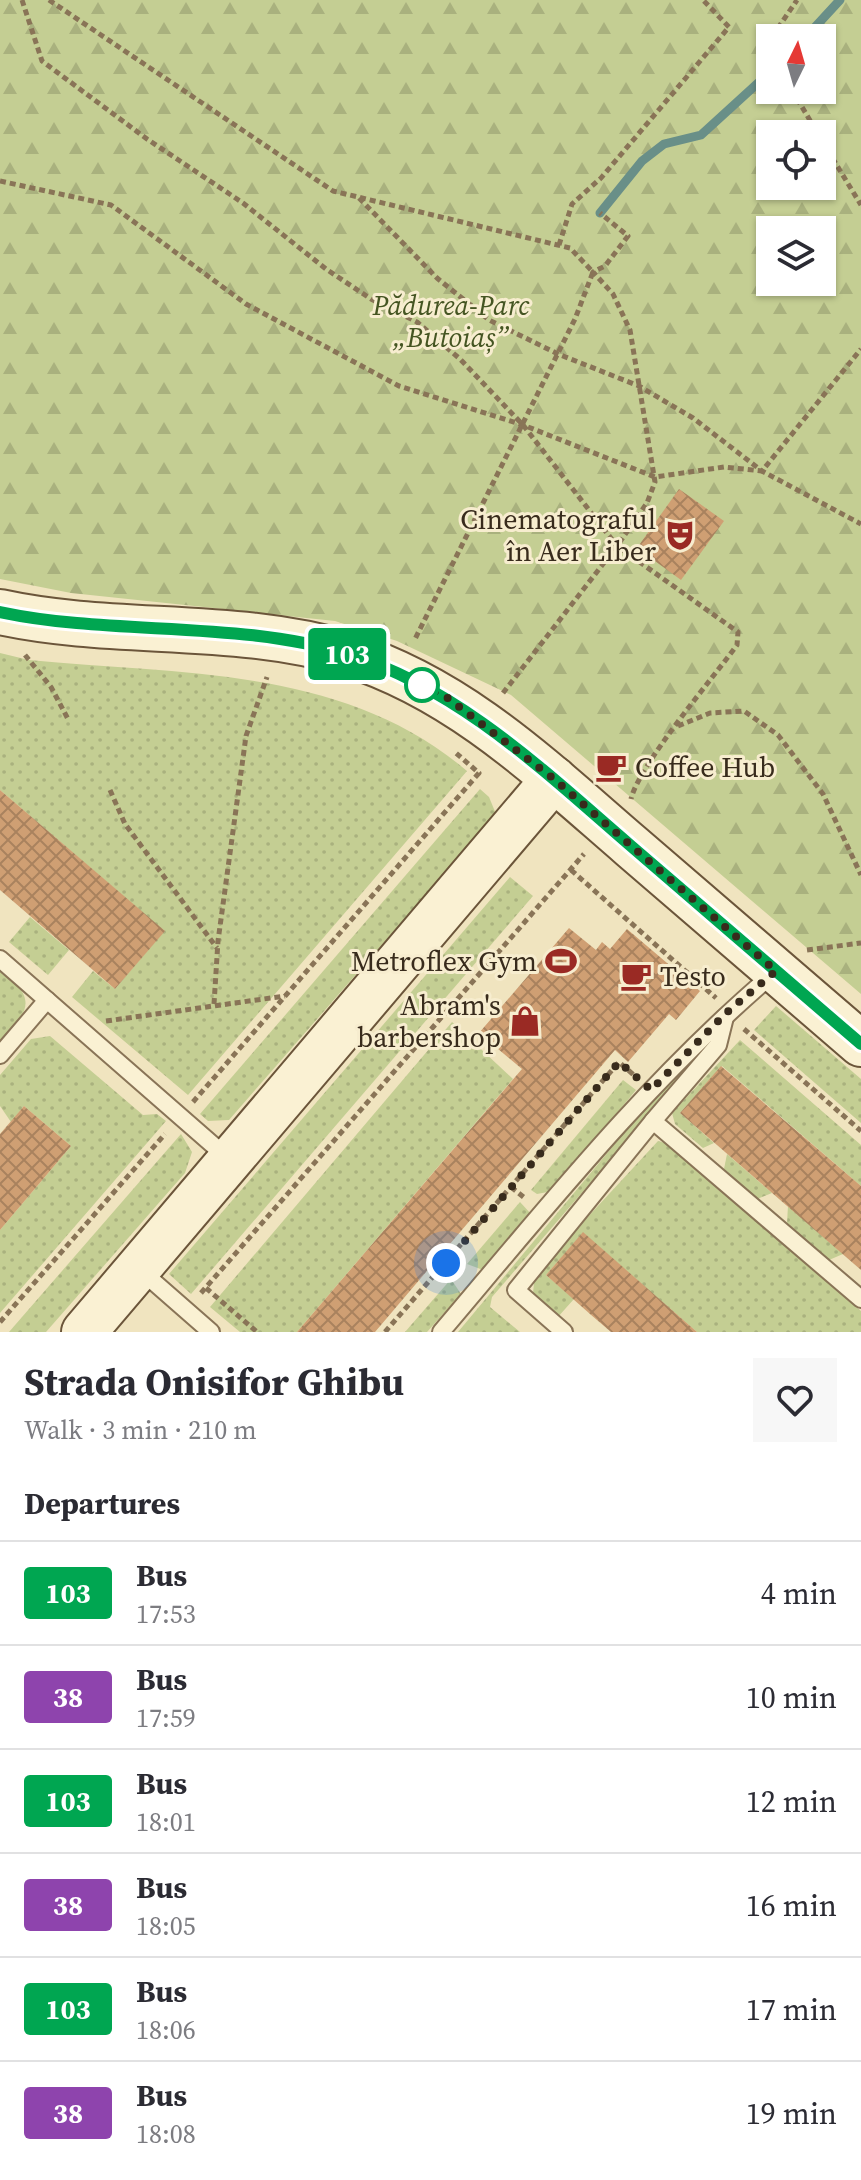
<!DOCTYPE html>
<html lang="en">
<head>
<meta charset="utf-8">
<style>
  body { margin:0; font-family:"Source Serif 4",serif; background:#f7f7f7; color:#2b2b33; height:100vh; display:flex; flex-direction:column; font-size:30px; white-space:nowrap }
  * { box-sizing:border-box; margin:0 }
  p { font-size:26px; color:#7c7c81 }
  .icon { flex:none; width:44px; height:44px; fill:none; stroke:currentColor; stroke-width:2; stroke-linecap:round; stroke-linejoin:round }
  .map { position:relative; height:1332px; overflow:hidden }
  .side { display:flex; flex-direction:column; background:#fff; flex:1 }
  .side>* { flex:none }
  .badge { padding:0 16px; border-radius:6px; font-size:28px; line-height:52px }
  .needle { width:52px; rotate:5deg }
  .tools { position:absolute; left:756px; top:24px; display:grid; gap:16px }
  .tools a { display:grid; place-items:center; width:80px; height:80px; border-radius:0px; background:#fff; box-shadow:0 2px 6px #0004; font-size:40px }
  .you { position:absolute; width:40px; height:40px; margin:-20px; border:6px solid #fff; border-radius:50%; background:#1a73e8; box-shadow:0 0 0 12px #1a73e833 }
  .map>.badge { position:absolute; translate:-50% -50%; box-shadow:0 0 0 4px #fff }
  h2 { padding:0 24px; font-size:30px; line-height:72px }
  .round { display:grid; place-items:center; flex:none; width:84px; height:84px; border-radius:0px; background:#f7f7f7 }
  .summary { display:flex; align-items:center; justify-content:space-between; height:136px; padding:0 24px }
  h1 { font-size:38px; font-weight:700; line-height:60px }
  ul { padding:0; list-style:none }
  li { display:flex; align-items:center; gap:24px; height:104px; padding:0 24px; border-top:2px solid #e1e1e2 }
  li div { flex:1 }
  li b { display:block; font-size:30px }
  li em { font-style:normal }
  li .badge { min-width:88px; font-weight:700; text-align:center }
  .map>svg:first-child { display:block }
</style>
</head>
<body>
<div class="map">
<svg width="861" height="1332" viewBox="0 0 861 1332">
  <defs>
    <pattern id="forest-firs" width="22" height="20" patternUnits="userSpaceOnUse" patternTransform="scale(2)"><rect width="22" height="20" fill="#c4ce93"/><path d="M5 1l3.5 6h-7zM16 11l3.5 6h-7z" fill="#a9b17e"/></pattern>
    <pattern id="garden-dots" width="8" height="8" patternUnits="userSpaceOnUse" patternTransform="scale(2)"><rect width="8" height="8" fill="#c4ce93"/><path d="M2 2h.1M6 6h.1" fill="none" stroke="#a9b17e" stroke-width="1.8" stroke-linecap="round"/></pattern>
    <pattern id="building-cross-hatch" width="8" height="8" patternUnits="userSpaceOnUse" patternTransform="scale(2)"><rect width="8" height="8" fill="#cf9f73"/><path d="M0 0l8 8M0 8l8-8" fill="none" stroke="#a9825e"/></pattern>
  </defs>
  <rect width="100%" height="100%" fill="#f0e4bf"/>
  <path fill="url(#forest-firs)" fill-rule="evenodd" d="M 0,0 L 861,0 L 861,994 L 511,695 L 397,641 L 335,621 L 71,593 L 0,579 ZM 770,38 L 822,38 L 822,90 L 770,90 ZM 770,134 L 822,134 L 822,186 L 770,186 ZM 770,230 L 822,230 L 822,282 L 770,282 Z"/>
  <g fill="url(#garden-dots)">
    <path d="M 0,653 L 29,660 C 182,675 344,666 467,771 L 188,1095 L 72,997 L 93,971 L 115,989 L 164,931 L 0,790 Z"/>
    <path d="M 480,789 L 489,797 L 496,814 L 229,1120 L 208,1121 L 200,1114 Z"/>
    <path d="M 510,877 L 533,896 L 191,1294 L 169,1274 Z"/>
    <path d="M 30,917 L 69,950 L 48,975 L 9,942 Z"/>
    <path d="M 0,966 C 35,1001 33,1006 0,1042 Z"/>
    <path d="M 776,1006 L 861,1079 L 861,1123 L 754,1030 Z"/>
    <path d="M 452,1022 L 513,1079 L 297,1332 L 240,1332 L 210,1307 Z"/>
    <path d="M 50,1036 L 143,1115 L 157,1114 L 166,1121 L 0,1313 L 0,1230 L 71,1146 L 24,1106 L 11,1122 L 0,1106 L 0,1075 L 31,1039 Z"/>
    <path d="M 708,1039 L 712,1042 L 492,1297 L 490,1307 L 520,1332 L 458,1332 L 649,1103 Z"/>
    <path d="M 740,1040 L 861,1145 L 861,1186 L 722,1066 L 680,1113 L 714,1143 L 703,1148 L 675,1124 L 672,1113 Z"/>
    <path d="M 623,1080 L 636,1090 L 553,1191 L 537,1194 L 531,1190 Z"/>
    <path d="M 181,1134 L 192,1152 L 185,1173 L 46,1332 L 9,1332 Z"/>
    <path d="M 658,1141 L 665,1143 L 861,1311 L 861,1332 L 697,1332 L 583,1233 L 546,1275 L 574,1299 L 557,1318 L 533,1293 L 535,1274 Z"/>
    <path d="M 727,1154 L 772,1193 L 757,1199 L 724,1169 Z"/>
    <path d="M 520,1202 L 531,1214 L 483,1270 L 467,1264 Z"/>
    <path d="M 788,1206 L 843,1254 L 829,1260 L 787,1223 Z"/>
    <path d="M 451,1279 L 461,1294 L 427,1332 L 405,1332 Z"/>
  </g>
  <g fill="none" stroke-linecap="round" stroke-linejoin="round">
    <g stroke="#698f88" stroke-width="9">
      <path d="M 805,38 L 840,0"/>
      <path d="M 600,213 L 642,161 L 664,144 L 701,135 L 770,72"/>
    </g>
  </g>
  <g fill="url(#building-cross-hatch)">
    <path d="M 679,489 L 724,521 L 681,580 L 637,548 Z"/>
    <path d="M 0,790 L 165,931 L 115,989 L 0,890 Z"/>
    <path d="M 569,928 L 596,950 L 602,942 L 610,949 L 627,929 L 700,991 L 676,1020 L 669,1014 L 628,1062 L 615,1050 L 375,1332 L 297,1332 L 522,1069 L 479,1033 Z"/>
    <path d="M 721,1066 L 861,1186 L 861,1270 L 680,1113 Z"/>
    <path d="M 24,1106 L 71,1146 L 0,1230 L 0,1134 Z"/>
    <path d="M 583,1232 L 697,1332 L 611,1332 L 590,1314 L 546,1275 Z"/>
  </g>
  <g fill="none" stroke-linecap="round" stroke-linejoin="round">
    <defs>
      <g id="lane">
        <path d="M 0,959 L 229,1159"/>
        <path d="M 725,1017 L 718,1045 L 653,1121 L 861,1299"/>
        <path d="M 0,1055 L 47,1000"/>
        <path d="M 139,1269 L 211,1332"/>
        <path d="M 441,1332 C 546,1208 650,1078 774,973"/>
        <path d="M 564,1332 L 516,1290 L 653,1121"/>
      </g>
      <g id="secondary">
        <path d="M 0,612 C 114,637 236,620 348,654 C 460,689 545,772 631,846 C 708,912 785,978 861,1044"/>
        <path d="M 84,1332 L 554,779"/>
      </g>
    </defs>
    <use href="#lane" stroke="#897457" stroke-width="20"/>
    <use href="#secondary" stroke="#6b553a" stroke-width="48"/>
    <g stroke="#897457" stroke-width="5" stroke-dasharray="6 4" stroke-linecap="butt">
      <path d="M 22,0 L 42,61 L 147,139 L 243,203 L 326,269 L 371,299 L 417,322 L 460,359 L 523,425 L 617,546 L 738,632 L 737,645 C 713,678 639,765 631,799"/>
      <path d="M 49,0 L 333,191 L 570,248 L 593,272 L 575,319 L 414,641"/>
      <path d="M 781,38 L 778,28 L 797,0"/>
      <path d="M 792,90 L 818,134"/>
      <path d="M 822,141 L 861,205"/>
      <path d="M 0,181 L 111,205 L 246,304 L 399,386 L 523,425 L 655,477 L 724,467 L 762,471 L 861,349"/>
      <path d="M 359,198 L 437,278 L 489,320 L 558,354 L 639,386 L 693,418 L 762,471 L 861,524"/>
      <path d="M 559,245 L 572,204 L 601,178 L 729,27 L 703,0"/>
      <path d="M 25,655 L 51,687 L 68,719"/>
      <path d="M 503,693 L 617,546 L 647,503 L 655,482 L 630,330 L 613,294 L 593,272 L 605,266 L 628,236 L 600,213"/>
      <path d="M 678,726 L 710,713 L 744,711 L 778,735 L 823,794 L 861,875"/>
      <path d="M 110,790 L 125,824 L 217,948"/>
      <path d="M 571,870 L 716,998"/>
      <path d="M 807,950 L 861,943"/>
      <path d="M 214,1004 L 218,941 L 246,736 L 267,677"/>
      <path d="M 106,1021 L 285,996"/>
      <path d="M 744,1029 L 861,1131"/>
      <path d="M 193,1102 L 479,773 L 456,753"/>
      <path d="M 511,1187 L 526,1199"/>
      <path d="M 446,1263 L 460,1275"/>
      <path d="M 206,1288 L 257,1332"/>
      <path d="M 201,1293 L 584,854"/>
      <path d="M 0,1322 L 165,1134"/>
      <path d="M 385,1332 L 619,1062 L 636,1077"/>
    </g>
    <use href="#lane" stroke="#faf1d3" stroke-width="16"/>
    <use href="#secondary" stroke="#faf1d3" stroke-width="44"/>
  </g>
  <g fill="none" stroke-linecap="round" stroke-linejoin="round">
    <defs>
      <path id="line" d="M 0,612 C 113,636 238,620 348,654 C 460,689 545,772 631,846 C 708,912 785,978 861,1044"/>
    </defs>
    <use href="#line" stroke="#fff" stroke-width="18"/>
    <use href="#line" stroke="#00a651" stroke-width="12"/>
    <path stroke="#382b1c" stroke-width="8" stroke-dasharray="0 14.4" d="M 422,685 L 445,696 L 554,779 L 776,971 L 726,1013 L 651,1090 L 619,1062 L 446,1263"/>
  </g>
  <defs>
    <symbol id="theatre-bare" viewBox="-9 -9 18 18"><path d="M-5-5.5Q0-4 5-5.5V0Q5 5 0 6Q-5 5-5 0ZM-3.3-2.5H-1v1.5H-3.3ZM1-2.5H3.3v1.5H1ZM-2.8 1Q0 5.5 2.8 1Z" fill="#9a2a24" stroke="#f7edcf" stroke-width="2.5" paint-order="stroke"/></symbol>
    <symbol id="cafe-bare" viewBox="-9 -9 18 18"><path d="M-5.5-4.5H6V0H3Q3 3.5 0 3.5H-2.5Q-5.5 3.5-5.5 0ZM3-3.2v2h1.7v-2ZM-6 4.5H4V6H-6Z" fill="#9a2a24" stroke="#f7edcf" stroke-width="2.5" paint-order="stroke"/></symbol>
    <symbol id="stadium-bare" viewBox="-9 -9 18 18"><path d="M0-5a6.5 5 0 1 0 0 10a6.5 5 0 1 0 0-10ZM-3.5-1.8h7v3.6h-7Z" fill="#9a2a24" stroke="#f7edcf" stroke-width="2.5" paint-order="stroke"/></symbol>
    <symbol id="shop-bare" viewBox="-9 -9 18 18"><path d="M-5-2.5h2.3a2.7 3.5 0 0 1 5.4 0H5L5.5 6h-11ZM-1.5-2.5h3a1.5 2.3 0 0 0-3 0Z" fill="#9a2a24" stroke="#f7edcf" stroke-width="2.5" paint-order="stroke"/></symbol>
  </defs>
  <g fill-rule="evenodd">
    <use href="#theatre-bare" x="658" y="513" width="44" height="44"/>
    <use href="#cafe-bare" x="589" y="745" width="44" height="44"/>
    <use href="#stadium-bare" x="539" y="939" width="44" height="44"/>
    <use href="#cafe-bare" x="614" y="954" width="44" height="44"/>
    <use href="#shop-bare" x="503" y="999" width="44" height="44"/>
  </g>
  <circle fill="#fff" stroke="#00a651" stroke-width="4" cx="422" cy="685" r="16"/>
  <g text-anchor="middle" stroke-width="6" stroke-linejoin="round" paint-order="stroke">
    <g font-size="28" font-style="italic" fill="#455522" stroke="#f7edcf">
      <text x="451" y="315">Pădurea-Parc<tspan x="451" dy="32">„Butoiaș”</tspan></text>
    </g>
    <g font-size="28" fill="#382b1c" stroke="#f7edcf" text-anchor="end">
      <text x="656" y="529">Cinematograful<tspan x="656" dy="32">în Aer Liber</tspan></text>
      <text x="635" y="777" text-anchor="start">Coffee Hub</text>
      <text x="537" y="971">Metroflex Gym</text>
      <text x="660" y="986" text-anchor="start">Testo</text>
      <text x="501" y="1015">Abram's<tspan x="501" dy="32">barbershop</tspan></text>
    </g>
  </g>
</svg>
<div class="tools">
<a><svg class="needle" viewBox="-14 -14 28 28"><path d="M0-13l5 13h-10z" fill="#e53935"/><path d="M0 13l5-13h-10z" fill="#7c7c81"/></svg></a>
<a><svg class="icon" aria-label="locate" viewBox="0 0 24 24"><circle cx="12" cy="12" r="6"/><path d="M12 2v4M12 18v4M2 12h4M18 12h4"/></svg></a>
<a><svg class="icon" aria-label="layers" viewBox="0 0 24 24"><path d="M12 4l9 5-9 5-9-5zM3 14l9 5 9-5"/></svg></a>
</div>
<div class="you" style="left:446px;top:1263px"></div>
<b class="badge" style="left:347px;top:654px;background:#00a651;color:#fff">103</b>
</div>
<section class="side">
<div class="summary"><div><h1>Strada Onisifor Ghibu</h1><p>Walk · 3 min · 210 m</p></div><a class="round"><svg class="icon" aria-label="heart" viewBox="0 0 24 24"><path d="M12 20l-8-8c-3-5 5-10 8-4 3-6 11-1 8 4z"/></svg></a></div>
<h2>Departures</h2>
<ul>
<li><span class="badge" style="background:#00a651;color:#fff">103</span><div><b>Bus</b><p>17:53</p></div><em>4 min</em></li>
<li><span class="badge" style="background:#8e44ad;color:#fff">38</span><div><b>Bus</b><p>17:59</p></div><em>10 min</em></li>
<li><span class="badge" style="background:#00a651;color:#fff">103</span><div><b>Bus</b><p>18:01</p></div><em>12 min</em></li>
<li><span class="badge" style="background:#8e44ad;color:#fff">38</span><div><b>Bus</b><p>18:05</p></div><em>16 min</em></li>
<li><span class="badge" style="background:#00a651;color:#fff">103</span><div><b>Bus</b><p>18:06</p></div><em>17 min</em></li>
<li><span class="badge" style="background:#8e44ad;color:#fff">38</span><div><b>Bus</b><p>18:08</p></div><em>19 min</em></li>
</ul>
</section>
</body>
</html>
